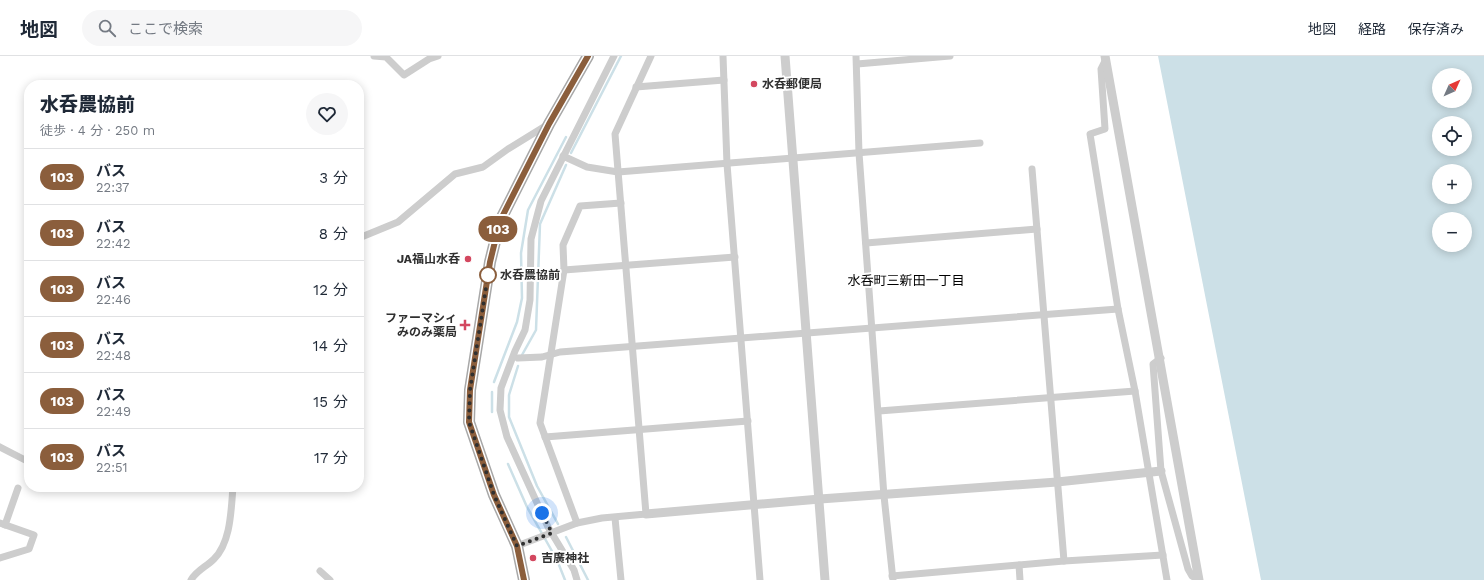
<!DOCTYPE html>
<html lang="ja">
<head>
<meta charset="utf-8">
<style>
  body { margin:0; font-family:"Work Sans","Noto Sans JP",sans-serif; background:#f6f6f7; color:#1f2937; height:100vh; display:flex; flex-direction:column; font-size:15px; white-space:nowrap }
  * { box-sizing:border-box; margin:0 }
  p { font-size:13px; color:#747a83 }
  .icon { flex:none; width:22px; height:22px; fill:none; stroke:currentColor; stroke-width:2; stroke-linecap:round; stroke-linejoin:round }
  .map { position:relative; flex:1; overflow:hidden }
  .details { position:absolute; left:24px; top:24px; width:340px; height:412px; display:flex; flex-direction:column; background:#fff; border-radius:16px; box-shadow:0 2px 10px #0003 }
  .details>* { flex:none }
  .badge { padding:0 8px; border-radius:13px; font-size:14px; line-height:26px }
  .needle { width:26px; rotate:45deg }
  .controls { position:absolute; left:1432px; top:12px; display:grid; gap:8px }
  .controls a { display:grid; place-items:center; width:40px; height:40px; border-radius:50%; background:#fff; box-shadow:0 2px 10px #0003; font-size:20px }
  .you { position:absolute; width:20px; height:20px; margin:-10px; border:3px solid #fff; border-radius:50%; background:#1a73e8; box-shadow:0 0 0 6px #1a73e833 }
  .map>.badge { position:absolute; translate:-50% -50%; box-shadow:0 0 0 2px #fff }
  .round { display:grid; place-items:center; flex:none; width:42px; height:42px; border-radius:21px; background:#f6f6f7 }
  .headline { display:flex; align-items:center; justify-content:space-between; height:68px; padding:0 16px }
  h1 { font-size:19px; font-weight:800; line-height:30px }
  ul { padding:0; list-style:none }
  li { display:flex; align-items:center; gap:12px; height:56px; padding:0 16px; border-top:1px solid #e0e1e3 }
  li div { flex:1 }
  li b { display:block; font-size:15px }
  li em { font-style:normal }
  li .badge { min-width:44px; font-weight:700; text-align:center }
  header { display:flex; align-items:center; gap:24px; box-sizing:border-box; height:56px; padding:0 20px; background:#fff; border-bottom:1px solid #e0e1e3 }
  header strong { font-size:19px }
  nav { display:flex; gap:22px; margin-inline-start:auto; font-size:14px }
  .search { width:280px; height:36px; background:#f6f6f7; display:flex; align-items:center; gap:10px; box-sizing:border-box; padding:0 14px; border-radius:22px; color:#747a83; font-size:15px }
  .map>svg:first-child { display:block }
</style>
</head>
<body>
<header>
<strong>地図</strong>
<div class="search"><svg class="icon" aria-label="search" viewBox="0 0 24 24"><circle cx="10" cy="10" r="6"/><path d="M15 15l6 6"/></svg>ここで検索</div>
<nav><a>地図</a><a>経路</a><a>保存済み</a></nav>
</header>
<div class="map">
<svg width="1484" height="524" viewBox="0 0 1484 524">
  <rect width="100%" height="100%" fill="#fff"/>
  <path fill="#cce0e7" fill-rule="evenodd" d="M 1158,0 L 1484,0 L 1484,524 L 1261,524 ZM 1439,19 L 1465,19 L 1465,45 L 1439,45 ZM 1439,67 L 1465,67 L 1465,93 L 1439,93 ZM 1439,115 L 1465,115 L 1465,141 L 1439,141 ZM 1439,163 L 1465,163 L 1465,189 L 1439,189 Z"/>
  <g fill="none" stroke-linecap="round" stroke-linejoin="round">
    <g stroke="#cce0e7" stroke-width="2.5">
      <path d="M 571,97 L 621,0"/>
      <path d="M 522,299 L 536,274 L 540,168 L 566,109"/>
      <path d="M 518,310 L 509,339 L 509,361 L 537,430 L 558,468"/>
      <path d="M 494,326 L 517,266 L 522,242 L 521,197 L 528,154 L 566,81"/>
      <path d="M 492,356 L 492,336"/>
      <path d="M 508,408 L 527,451 L 557,504 L 565,524"/>
      <path d="M 566,481 L 588,524"/>
    </g>
    <g stroke="#cdcdcd" stroke-width="7">
      <path d="M 374,0 L 386,1 L 404,19 L 429,3 L 438,0"/>
      <path d="M 723,0 L 727,108 L 760,524"/>
      <path d="M 856,0 L 859,97 L 884,440 L 893,524"/>
      <path d="M 1106,3 L 1101,13 L 1105,73 L 1090,78 L 1118,253 L 1135,335 L 1167,524"/>
      <path d="M 857,8 L 950,0"/>
      <path d="M 636,31 L 724,24"/>
      <path d="M 563,100 L 587,111 L 618,116 L 980,87"/>
      <path d="M 1032,113 L 1064,505"/>
      <path d="M 359,182 L 398,166 L 455,118 L 483,111 L 508,93 L 547,69"/>
      <path d="M 866,187 L 1037,173"/>
      <path d="M 564,214 L 735,201"/>
      <path d="M 518,302 L 542,301 L 560,296 L 1118,253"/>
      <path d="M 1161,302 L 1153,308 L 1161,415 L 1188,513 L 1192,520 L 1199,524"/>
      <path d="M 879,355 L 1135,335"/>
      <path d="M 545,381 L 748,365"/>
      <path d="M 0,391 L 29,406"/>
      <path d="M 615,462 L 621,524"/>
      <path d="M 0,467 L 34,479 L 29,493 L 0,502"/>
      <path d="M 577,467 L 540,367 L 564,214 L 563,189 L 580,150 L 621,147"/>
      <path d="M 5,469 L 18,432"/>
      <path d="M 517,490 L 577,467 L 602,462 L 646,458 L 615,78 L 651,0"/>
      <path d="M 1019,509 L 1020,524"/>
      <path d="M 320,515 L 330,524"/>
      <path d="M 892,520 L 1064,505 L 1163,499"/>
      <path d="M 191,524 C 197,514 206,511 214,503 C 231,486 231,454 233,431"/>
      <path d="M 577,524 L 574,514 L 548,471 L 507,381 L 500,354 L 501,332 L 515,295 L 525,274 L 530,244 L 531,183 L 541,145 L 614,0"/>
    </g>
    <g stroke="#cdcdcd" stroke-width="9">
      <path d="M 785,0 L 825,524"/>
      <path d="M 1105,0 L 1199,524"/>
      <path d="M 646,458 L 820,443 L 1057,426 L 1161,415"/>
    </g>
    <path stroke="#a8a8a8" stroke-width="12" d="M 524,524 L 517,490 L 494,439 L 469,366 L 470,334 L 490,206 L 500,165 L 549,68 L 588,0"/>
  </g>
  <g fill="none" stroke-linecap="round" stroke-linejoin="round">
    <defs>
      <path id="line" d="M 524,524 L 517,490 L 494,439 L 469,366 L 470,334 L 490,206 L 500,165 L 549,68 L 588,0"/>
    </defs>
    <use href="#line" stroke="#fff" stroke-width="9"/>
    <use href="#line" stroke="#8b5e3c" stroke-width="6"/>
    <path stroke="#303030" stroke-width="4" stroke-dasharray="0 7.2" d="M 488,219 L 470,334 L 469,366 L 494,439 L 517,490 L 552,477 L 542,457"/>
  </g>
  <g fill="#d3475f" stroke="#fff" stroke-width="1.5">
    <circle cx="754" cy="28" r="4"/>
    <circle cx="468" cy="203" r="4"/>
    <path d="M463 263h4v4h4v4h-4v4h-4v-4h-4v-4h4z"/>
    <circle cx="533" cy="502" r="4"/>
  </g>
  <circle fill="#fff" stroke="#8b5e3c" stroke-width="2" cx="488" cy="219" r="8"/>
  <g text-anchor="middle" stroke-width="4" stroke-linejoin="round" paint-order="stroke">
    <g font-size="12" font-weight="bold" fill="#303030" stroke="#fff" text-anchor="start">
      <text x="762" y="32">水呑郵便局</text>
      <text x="460" y="207" text-anchor="end">JA福山水呑</text>
      <text x="457" y="266" text-anchor="end">ファーマシィ<tspan x="457" dy="14">みのみ薬局</tspan></text>
      <text x="541" y="506">吉廣神社</text>
    </g>
    <g font-size="12" font-weight="bold" fill="#303030" stroke="#fff" text-anchor="start">
      <text x="500" y="223">水呑農協前</text>
    </g>
    <g font-size="13" fill="#000" stroke="#fff">
      <text x="906" y="229">水呑町三新田一丁目</text>
    </g>
  </g>
</svg>
<div class="controls">
<a><svg class="needle" viewBox="-14 -14 28 28"><path d="M0-13l5 13h-10z" fill="#e53935"/><path d="M0 13l5-13h-10z" fill="#747a83"/></svg></a>
<a><svg class="icon" aria-label="locate" viewBox="0 0 24 24"><circle cx="12" cy="12" r="6"/><path d="M12 2v4M12 18v4M2 12h4M18 12h4"/></svg></a>
<a>+</a>
<a>−</a>
</div>
<div class="you" style="left:542px;top:457px"></div>
<b class="badge" style="left:498px;top:173px;background:#8b5e3c;color:#fff">103</b>
<section class="details">
<div class="headline"><div><h1>水呑農協前</h1><p>徒歩 · 4 分 · 250 m</p></div><a class="round"><svg class="icon" aria-label="heart" viewBox="0 0 24 24"><path d="M12 20l-8-8c-3-5 5-10 8-4 3-6 11-1 8 4z"/></svg></a></div>
<ul>
<li><span class="badge" style="background:#8b5e3c;color:#fff">103</span><div><b>バス</b><p>22:37</p></div><em>3 分</em></li>
<li><span class="badge" style="background:#8b5e3c;color:#fff">103</span><div><b>バス</b><p>22:42</p></div><em>8 分</em></li>
<li><span class="badge" style="background:#8b5e3c;color:#fff">103</span><div><b>バス</b><p>22:46</p></div><em>12 分</em></li>
<li><span class="badge" style="background:#8b5e3c;color:#fff">103</span><div><b>バス</b><p>22:48</p></div><em>14 分</em></li>
<li><span class="badge" style="background:#8b5e3c;color:#fff">103</span><div><b>バス</b><p>22:49</p></div><em>15 分</em></li>
<li><span class="badge" style="background:#8b5e3c;color:#fff">103</span><div><b>バス</b><p>22:51</p></div><em>17 分</em></li>
</ul>
</section>
</div>
</body>
</html>
